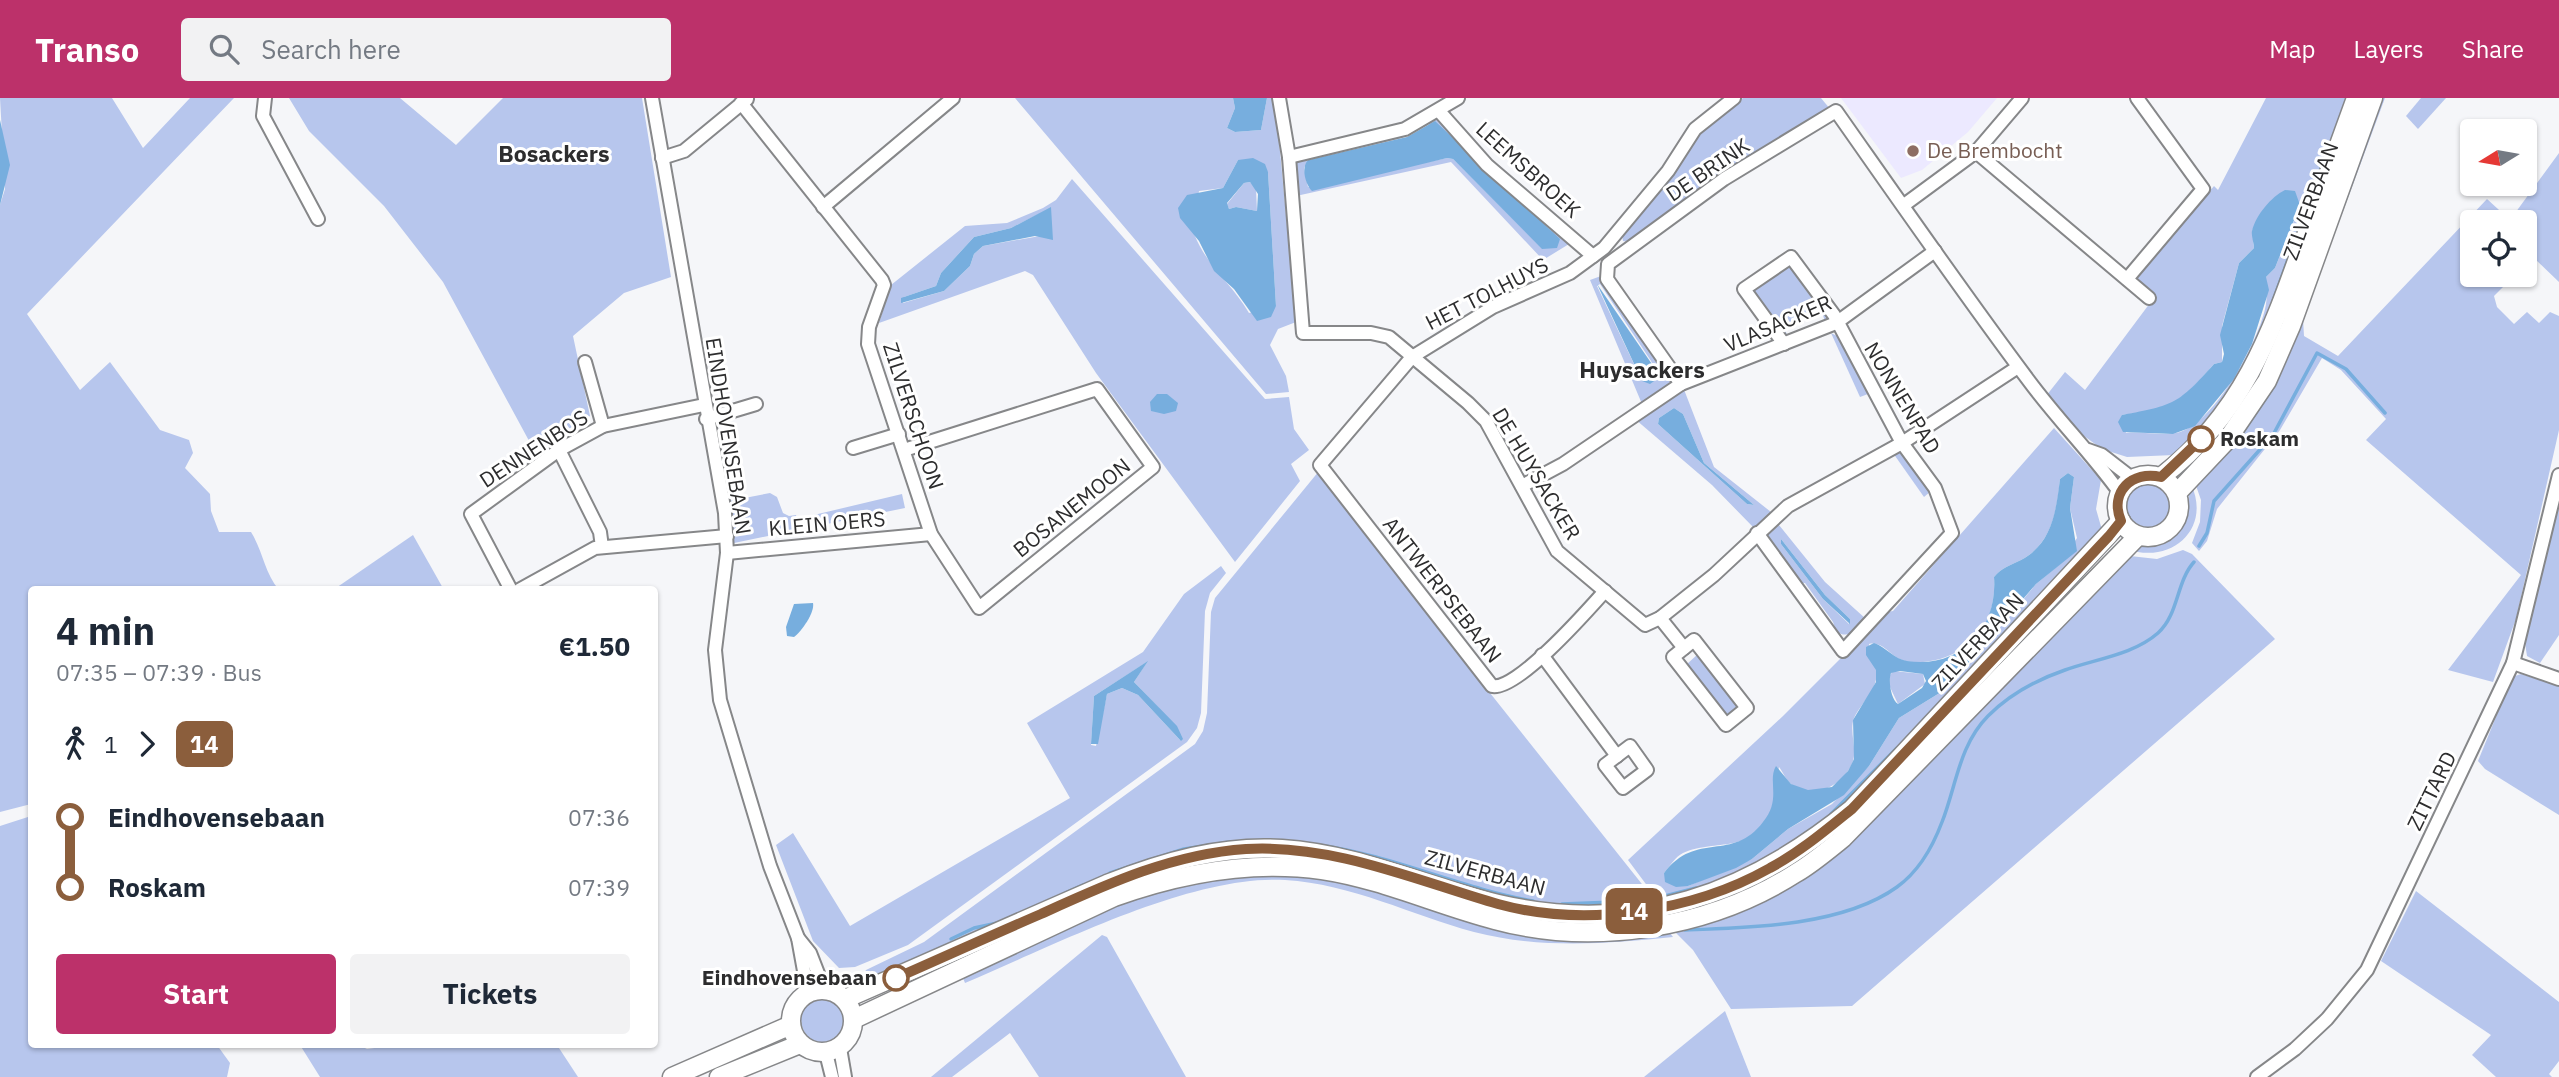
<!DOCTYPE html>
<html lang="en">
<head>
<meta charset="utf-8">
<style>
  body { margin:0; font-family:"IBM Plex Sans",sans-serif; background:#f2f2f3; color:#1f2937; height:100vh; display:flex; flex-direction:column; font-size:26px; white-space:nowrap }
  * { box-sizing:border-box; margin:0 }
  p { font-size:23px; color:#747a83 }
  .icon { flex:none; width:38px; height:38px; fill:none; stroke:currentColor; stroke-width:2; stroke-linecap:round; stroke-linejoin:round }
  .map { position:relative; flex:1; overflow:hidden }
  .side { position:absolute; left:28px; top:488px; width:630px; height:462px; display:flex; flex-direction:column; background:#fff; border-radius:7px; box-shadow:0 2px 5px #0004 }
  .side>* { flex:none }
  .badge { padding:0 14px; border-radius:10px; font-size:24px; line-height:46px }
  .needle { width:46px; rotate:259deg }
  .tools { position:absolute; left:2460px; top:21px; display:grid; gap:14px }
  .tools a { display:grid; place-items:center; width:77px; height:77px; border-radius:7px; background:#fff; box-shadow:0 2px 5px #0004; font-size:35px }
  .map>.badge { position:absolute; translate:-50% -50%; box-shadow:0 0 0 4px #fff }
  .legs { display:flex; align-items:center; gap:10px; height:77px; padding:0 28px; font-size:23px }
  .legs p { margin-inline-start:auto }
  .overview { display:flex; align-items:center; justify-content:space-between; height:119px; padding:0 28px }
  h1 { font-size:38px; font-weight:700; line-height:52px }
  .action { display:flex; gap:14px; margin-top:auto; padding:14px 28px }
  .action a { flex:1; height:80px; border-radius:7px; background:#bc316a; color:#fff; font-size:28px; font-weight:700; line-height:80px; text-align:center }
  .action a+a { background:#f2f2f3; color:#1f2937 }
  ul { padding:0 28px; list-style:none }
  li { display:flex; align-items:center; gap:24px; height:70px; font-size:26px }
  li i { display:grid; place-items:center; width:10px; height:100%; margin:0 9px; background:currentColor }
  li i::after { content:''; width:18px; height:18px; margin:-9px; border:5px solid; border-radius:50%; background:#fff }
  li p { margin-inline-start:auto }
  li:first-child i { background:linear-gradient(#0000 50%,currentColor 0) }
  li:last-child i { background:linear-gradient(currentColor 50%,#0000 0) }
  header { display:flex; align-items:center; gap:42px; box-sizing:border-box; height:98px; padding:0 35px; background:#bc316a; color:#fff }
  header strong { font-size:33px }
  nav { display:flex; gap:38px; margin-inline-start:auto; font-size:24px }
  .search { width:490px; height:63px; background:#f2f2f3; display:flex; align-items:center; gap:18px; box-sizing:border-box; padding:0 24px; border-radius:7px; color:#747a83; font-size:26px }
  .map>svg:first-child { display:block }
</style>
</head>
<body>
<header>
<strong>Transo</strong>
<div class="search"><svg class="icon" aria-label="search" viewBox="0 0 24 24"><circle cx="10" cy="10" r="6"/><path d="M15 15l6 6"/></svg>Search here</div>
<nav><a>Map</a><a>Layers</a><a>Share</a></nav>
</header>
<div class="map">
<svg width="2559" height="979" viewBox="0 0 2559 979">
  <rect width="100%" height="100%" fill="#f5f6f9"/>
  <path fill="#ece9ff" d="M 1841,0 L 1997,0 L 1968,34 L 1922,72 L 1901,80 Z"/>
  <g fill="#b7c6ed" fill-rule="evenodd">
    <path d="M 0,0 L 112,0 L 143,50 L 190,0 L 234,0 L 27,216 L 80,292 L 110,264 L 160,332 L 189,342 L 193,355 L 185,370 L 210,396 L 211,413 L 219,434 L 251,434 C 263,453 264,474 279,492 L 32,492 L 31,706 L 0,714 L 0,107 L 5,91 Z"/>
    <path d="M 289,0 L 400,0 L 456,47 L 503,0 L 642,0 L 671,179 L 624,195 L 573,238 L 590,318 L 534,352 L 443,184 L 384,108 L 309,33 Z"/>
    <path d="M 1015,0 L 1233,0 L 1235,10 L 1227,30 L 1235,34 L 1261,32 L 1267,0 L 1275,0 L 1296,224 L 1278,231 L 1270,247 L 1286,278 L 1289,294 L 1266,296 ZM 1238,62 L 1268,74 L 1276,208 L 1249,215 C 1233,187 1207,168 1195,138 C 1191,128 1197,104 1199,93 L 1223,90 Z"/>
    <path d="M 1743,0 L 1821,0 L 1830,11 L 1629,144 L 1623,143 L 1622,137 L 1703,29 Z"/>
    <path d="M 2266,0 L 2353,0 L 2261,249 L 2216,313 L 2174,357 L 2127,359 L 2102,351 L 2073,330 L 2046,298 L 2065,274 L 2085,292 L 2153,201 L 2134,183 L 2214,88 L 2218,92 ZM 2296,118 L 2275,170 L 2266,179 C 2266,190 2268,199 2265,211 C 2257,246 2215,323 2180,334 C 2165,339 2143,333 2126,335 L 2122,317 C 2174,310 2180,305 2214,266 L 2222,264 L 2222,228 L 2239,165 L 2254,150 L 2252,133 L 2259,119 Z"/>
    <path d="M 2376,0 L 2385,0 L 2303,221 L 2304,238 L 2338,258 L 2487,101 L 2510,122 L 2559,55 L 2559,184 L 2533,159 L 2525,166 L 2525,124 L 2473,124 L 2473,177 L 2515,177 L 2494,198 L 2497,209 L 2514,226 L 2527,214 L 2539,225 L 2550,214 L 2559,218 L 2559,332 L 2516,521 L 2493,584 L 2448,572 L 2521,477 L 2366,342 L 2386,321 L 2341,272 L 2322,260 L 2280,332 L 2217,411 L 2207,443 L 2199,453 L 2192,445 L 2200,424 L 2201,402 L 2194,382 L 2254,312 Z"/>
    <path d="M 2421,0 L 2446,0 L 2418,31 L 2406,18 Z"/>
    <path d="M 1435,17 L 1569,144 L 1569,146 L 1543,162 L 1451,64 L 1296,98 L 1295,64 L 1298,61 ZM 1429,26 L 1550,129 L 1557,150 L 1542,150 L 1453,61 L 1447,60 L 1308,89 L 1304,70 L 1308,62 L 1402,40 Z"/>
    <path d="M 1072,81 L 1265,301 L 1289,299 L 1294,331 L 1309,352 L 1291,366 L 1300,383 L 1235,464 L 1096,275 L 1033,177 L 1025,173 L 879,225 L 891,187 L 965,128 L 1007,125 L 1043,110 L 1056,102 ZM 1051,110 L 1040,138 L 983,148 L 974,156 L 970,168 L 944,193 L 903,205 L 904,199 L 936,188 L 941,175 L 974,139 L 1011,130 Z"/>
    <path d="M 1250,84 L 1256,91 L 1257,113 L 1236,109 L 1229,111 L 1227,106 L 1244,85 Z"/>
    <path d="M 1791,163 L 1830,217 L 1825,223 L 1821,212 L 1784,228 L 1788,240 L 1784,241 L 1749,192 Z"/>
    <path d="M 1601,178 L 1671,276 L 1669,287 L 1642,306 L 1590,182 ZM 1600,186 L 1651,263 L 1658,278 L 1642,283 L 1597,188 Z"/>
    <path d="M 1831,235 L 1837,238 L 1868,296 L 1860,299 Z"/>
    <path d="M 1683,289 L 1714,369 L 1771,414 L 1754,430 L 1712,387 L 1635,321 ZM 1674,310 L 1683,316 L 1704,365 L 1754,407 L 1747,406 L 1658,326 L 1659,320 Z"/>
    <path d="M 2054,330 L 2101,382 L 2096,411 L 2102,432 L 1856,702 L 1768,767 L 1660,805 L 1628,762 L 1783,618 L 1887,514 L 1893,513 ZM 2068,375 L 2074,379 L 2070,410 L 2077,440 L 2060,466 L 2036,486 L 1958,580 L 1946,591 L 1899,620 L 1869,668 L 1832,706 L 1788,731 L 1752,761 L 1688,788 L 1664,775 C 1670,768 1675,759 1683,755 C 1717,740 1751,758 1772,712 C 1777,699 1776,683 1779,669 C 1783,674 1786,682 1791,686 C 1813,705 1845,686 1853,663 C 1857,650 1849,633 1854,620 C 1863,602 1882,589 1875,567 L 1869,561 L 1869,546 C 1883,543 1890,558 1902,562 C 1914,566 1928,564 1940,561 C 1978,550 1997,519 1994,479 C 2001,470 2011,467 2021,462 C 2052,446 2057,412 2060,381 Z"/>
    <path d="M 1900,353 L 1931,393 L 1924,399 L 1893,355 Z"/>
    <path d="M 1319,373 L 1467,566 L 1657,805 L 1571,812 L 1244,748 L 866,884 L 862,881 L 859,884 L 866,872 L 924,844 L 1195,646 L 1203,633 L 1207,615 L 1211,514 L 1215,500 Z"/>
    <path d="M 2191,386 C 2212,431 2171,467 2127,451 C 2150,444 2177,449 2186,419 C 2190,408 2187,397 2191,386 Z"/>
    <circle cx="2148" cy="409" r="23"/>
    <path d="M 770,395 L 777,399 L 783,415 L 789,418 L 796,417 L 797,421 L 902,396 L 905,410 L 734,445 L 729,403 Z"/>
    <path d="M 2559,408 L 2559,537 L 2540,565 L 2527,558 L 2525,545 Z"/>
    <path d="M 1779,427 L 1825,484 L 1866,521 C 1857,530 1849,543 1836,533 L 1833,524 L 1805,485 L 1800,485 L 1768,437 ZM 1781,441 L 1825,497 L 1850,521 L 1849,526 L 1823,501 L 1781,446 Z"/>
    <path d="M 413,437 L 444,492 L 333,492 Z"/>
    <path d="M 2183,452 L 2192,456 L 2275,541 L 1852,908 L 1731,911 L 1693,852 L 1670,829 L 1808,772 L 2124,461 L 2129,462 L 2130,458 L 2157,461 Z"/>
    <path d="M 1221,468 L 1226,475 L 1210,495 L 1205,513 L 1201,615 L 1197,630 L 1187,644 L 908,847 L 855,869 L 839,870 L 813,843 L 776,747 L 793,735 L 850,828 L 1070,700 L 1027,625 L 1143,554 L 1184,496 ZM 1147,564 L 1134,584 L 1158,609 L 1181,643 L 1138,597 L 1122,590 L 1107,596 L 1096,648 L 1091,647 L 1094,598 Z"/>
    <path d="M 1698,556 L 1739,609 L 1728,618 L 1686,567 Z"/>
    <path d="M 1893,573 L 1923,576 L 1925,586 L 1898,606 L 1889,587 L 1890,577 Z"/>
    <path d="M 2521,576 L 2559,588 L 2559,717 L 2485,671 L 2478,663 L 2509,587 L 2515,578 Z"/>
    <path d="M 31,718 L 32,947 L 217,947 L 230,965 L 227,979 L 0,979 L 0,728 Z"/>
    <path d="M 1318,775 L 1491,823 L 1667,831 L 1673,839 C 1607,846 1539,851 1474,834 C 1411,817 1352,786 1285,782 C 1191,776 1053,848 965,885 L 963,880 L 1015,848 L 1115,803 L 1192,779 Z"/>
    <path d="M 2416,793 L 2559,904 L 2559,963 L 2549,976 L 2552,979 L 2496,979 L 2472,957 L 2491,937 L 2381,863 Z"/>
    <path d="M 1102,837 L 1107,839 L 1186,979 L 1039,979 L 1010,935 L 952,979 L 931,979 Z"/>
    <circle cx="824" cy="922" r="23"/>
    <path d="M 1725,913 L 1751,979 L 1644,979 Z"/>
    <path d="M 300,947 L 359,947 L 367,951 L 397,947 L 557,947 L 578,979 L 320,979 Z"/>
  </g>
  <g fill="#77aede" fill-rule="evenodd">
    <path d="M 1233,0 L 1267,0 L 1261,32 L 1235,34 L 1227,30 L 1235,10 Z"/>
    <path d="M 0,22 L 10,67 L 0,107 Z"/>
    <path d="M 1435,23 L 1560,141 L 1557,150 L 1542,151 L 1453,61 L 1447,60 L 1312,93 C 1305,86 1301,69 1308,62 L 1407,39 Z"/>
    <path d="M 1253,60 L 1265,66 L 1268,74 L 1276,208 L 1271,219 L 1257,223 L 1234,191 L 1214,173 L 1199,143 L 1180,120 L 1178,110 L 1187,97 L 1223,90 L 1238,62 ZM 1250,84 L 1258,96 L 1257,113 L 1236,109 L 1229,111 L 1227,105 L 1244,85 Z"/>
    <path d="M 2285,92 L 2295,93 L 2300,107 L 2275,170 L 2266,179 L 2269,192 L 2252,246 L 2234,281 L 2195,328 L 2173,336 L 2123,334 L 2118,324 L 2122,317 C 2175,307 2178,306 2214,266 L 2222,264 L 2224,256 L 2220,237 L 2239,165 L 2254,150 C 2254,145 2251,138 2252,133 C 2256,117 2271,99 2285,92 Z"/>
    <path d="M 1051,109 L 1053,142 L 1035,138 L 983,148 L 974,156 L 970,168 L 944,193 L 901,205 L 901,200 L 936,188 L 941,175 L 974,139 L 1011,130 Z"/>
    <path d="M 1597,186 L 1656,272 L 1657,281 L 1650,286 L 1642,283 Z"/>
    <path d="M 1157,296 L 1167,296 L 1178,305 L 1176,313 L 1164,316 L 1151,313 L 1150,304 Z"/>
    <path d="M 1674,310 L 1683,316 L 1704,365 L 1754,407 L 1747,406 L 1658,326 L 1659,320 Z"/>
    <path d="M 2068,375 L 2074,379 L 2070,410 L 2077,453 L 2036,486 L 1946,591 L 1899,620 L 1869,668 L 1844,697 L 1788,731 L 1752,761 L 1736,770 L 1688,788 L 1676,789 L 1665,784 L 1664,775 C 1697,732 1732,765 1763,724 C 1782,701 1767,683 1776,668 L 1791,686 L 1808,692 L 1832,689 L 1848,673 L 1854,661 L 1853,622 L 1876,584 L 1876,572 L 1866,557 L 1866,549 L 1874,545 C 1886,549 1894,561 1907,563 C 1960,571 1998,531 1994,479 C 2001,470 2011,467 2021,462 C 2053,445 2056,412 2060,381 ZM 1900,573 L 1923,576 L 1926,583 L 1922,590 L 1898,606 C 1891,601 1888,583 1891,575 Z"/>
    <path d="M 1781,441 L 1825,497 L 1850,521 L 1850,526 L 1823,501 L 1781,446 Z"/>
    <path d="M 813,505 C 815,514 802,533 794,539 L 787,538 L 786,529 L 794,506 Z"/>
    <path d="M 1148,563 L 1134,584 L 1177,628 L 1183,641 L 1181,643 L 1138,597 L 1122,590 L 1107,596 L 1098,646 L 1091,646 L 1094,598 Z"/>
  </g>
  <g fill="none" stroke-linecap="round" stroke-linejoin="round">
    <g stroke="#77aede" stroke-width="3.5">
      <path d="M 2273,203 L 2326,56"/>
      <path d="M 2240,338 L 2271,292"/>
      <path d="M 2199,448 L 2207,435 L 2214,403 L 2273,337 L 2317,255 L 2346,271 L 2385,315"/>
      <path d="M 1831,716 L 1897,650"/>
      <path d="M 1318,747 C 1392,757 1459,790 1533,803"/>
      <path d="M 1110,775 L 1184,751 L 1230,744"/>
      <path d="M 1063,796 L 1083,787"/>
      <path d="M 1665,798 L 1696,790"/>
      <path d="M 1562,806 L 1640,803"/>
      <path d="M 1685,832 C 1750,830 1843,828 1897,789 C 1918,774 1933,748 1942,724 C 1956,689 1959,647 1988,618 C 2009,597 2036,582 2065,572 C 2095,561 2133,557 2158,535 C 2179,516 2176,484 2194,464"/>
      <path d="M 951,841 L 974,830 L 1002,824"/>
      <path d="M 1579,842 L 1660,837"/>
    </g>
    <defs>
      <g id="minor">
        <path d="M 265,0 L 263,18 L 318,121"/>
        <path d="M 652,0 L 725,415 L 727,455 L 715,552 L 720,602 L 770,768 L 798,840 L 810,855 L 824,891"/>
        <path d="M 1279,0 L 1289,59 L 1303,235 L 1371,235 L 1389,239 L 1468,305 L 1486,323 L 1557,453 L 1645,527 L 1660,520 L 1714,477 L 1788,408 L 1902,345 L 2018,269"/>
        <path d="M 741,5 L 882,182 L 884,187 L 869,229 L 868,246 L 931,436 L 979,510 L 1153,369 L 1097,291 L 904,352"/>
        <path d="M 1439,13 L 1487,67 L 1593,158"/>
        <path d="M 1976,54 L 2149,200"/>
        <path d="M 1289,59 L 1405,31 L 1458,0"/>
        <path d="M 662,60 L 684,53 L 747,1"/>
        <path d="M 1904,107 L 1976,54 L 2022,0"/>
        <path d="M 823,109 L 953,0"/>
        <path d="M 2127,181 L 2203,91 L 2137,0"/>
        <path d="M 585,264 L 603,328"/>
        <path d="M 1681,286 L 1607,181 L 1608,166 L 1724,81 L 1836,13 C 1900,104 1963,195 2029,283 C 2058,322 2092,356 2120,395"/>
        <path d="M 706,321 L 756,306"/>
        <path d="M 853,350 L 899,336"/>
        <path d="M 559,352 L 600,434 L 602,449"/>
        <path d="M 2088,352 L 2102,357 L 2133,381"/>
        <path d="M 1522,388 L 1563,366 L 1681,286 L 1836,225 L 1935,153"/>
        <path d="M 1757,435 L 1843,553 L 1952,435 L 1935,390 L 1902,345 L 1834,217 L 1791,159 L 1744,191 L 1784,246"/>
        <path d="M 727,455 L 931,436"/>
        <path d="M 511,492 L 471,416 L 559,352 L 603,328 L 704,307"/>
        <path d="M 519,492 L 595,450 L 727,438"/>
        <path d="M 1605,493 C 1588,512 1516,594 1492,588 L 1320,367 L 1412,259 L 1493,209 L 1570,175 L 1604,150 L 1668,73 L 1695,31 L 1734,0"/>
        <path d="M 1660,520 L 1684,550"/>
        <path d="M 1694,542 L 1747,610 L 1726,627 L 1673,559 Z"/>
        <path d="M 1542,557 L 1617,658"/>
        <path d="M 2513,565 L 2559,581"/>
        <path d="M 1630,648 L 1647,672 L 1623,690 L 1605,667 Z"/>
        <path d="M 798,840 L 808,895"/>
        <path d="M 840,950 L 845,979"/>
        <path d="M 826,955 L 832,979"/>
        <path d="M 2257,979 L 2295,951 L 2327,921 L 2367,872 L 2513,565 L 2559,377"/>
      </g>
      <g id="secondary">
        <circle cx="2148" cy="408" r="31"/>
        <path d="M 2161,379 C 2242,317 2270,239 2303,146 C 2321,97 2338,49 2356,0"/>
        <path d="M 2177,395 L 2227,342 L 2267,283 L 2291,228 L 2373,0"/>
        <circle cx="822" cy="923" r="31"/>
        <path d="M 845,901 L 1107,786 C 1163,764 1221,747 1282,751 C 1360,756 1428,790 1503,807 C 1637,837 1748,796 1852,711 L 2121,423"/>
        <path d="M 854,921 L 1114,799 C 1181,775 1251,762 1322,772 C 1382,781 1437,807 1495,822 C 1594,849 1710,830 1796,775 C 1813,765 1828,752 1843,740 L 2138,438"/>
        <path d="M 672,979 L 791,927"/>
        <path d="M 719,979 L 800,946"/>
      </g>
    </defs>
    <use href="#minor" stroke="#868789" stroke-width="16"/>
    <use href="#secondary" stroke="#868789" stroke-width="21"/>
    <use href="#minor" stroke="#fff" stroke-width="12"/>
    <use href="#secondary" stroke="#fff" stroke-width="18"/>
  </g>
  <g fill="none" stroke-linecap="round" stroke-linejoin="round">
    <defs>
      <path id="line-1" d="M 896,880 C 944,859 992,837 1041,816 C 1107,786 1172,756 1246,751 C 1334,746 1415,782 1498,806 C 1585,830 1692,814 1770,770 C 1800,754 1826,732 1852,711 L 2109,438 L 2121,423 C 2109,394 2132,372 2161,379 L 2201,341"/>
    </defs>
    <use href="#line-1" stroke="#fff" stroke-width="16"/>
    <use href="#line-1" stroke="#8b5e3c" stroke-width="10"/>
  </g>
  <circle fill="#8d6e63" stroke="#fff" stroke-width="2.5" cx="1913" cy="53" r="7"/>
  <g fill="#fff" stroke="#8b5e3c" stroke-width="3.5">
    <circle cx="2201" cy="341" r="12"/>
    <circle cx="896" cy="880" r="12"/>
  </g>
  <g text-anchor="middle" stroke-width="6" stroke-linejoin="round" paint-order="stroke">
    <g font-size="21" fill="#785e54" stroke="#fff" text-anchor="start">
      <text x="1927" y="60">De Brembocht</text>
    </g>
    <g font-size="21" fill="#2d2d2e" stroke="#fff">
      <text transform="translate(1528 72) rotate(42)" y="7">LEEMSBROEK</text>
      <text transform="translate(1708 72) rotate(-34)" y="7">DE BRINK</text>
      <text transform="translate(2311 103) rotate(-70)" y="7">ZILVERBAAN</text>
      <text transform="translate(1487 196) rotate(-27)" y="7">HET TOLHUYS</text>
      <text transform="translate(1778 226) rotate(-23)" y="7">VLASACKER</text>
      <text transform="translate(1902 300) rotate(59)" y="7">NONNENPAD</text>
      <text transform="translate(913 318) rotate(72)" y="7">ZILVERSCHOON</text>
      <text transform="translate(728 338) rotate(81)" y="7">EINDHOVENSEBAAN</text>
      <text transform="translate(534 351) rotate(-33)" y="7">DENNENBOS</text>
      <text transform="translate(1536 376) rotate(59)" y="7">DE HUYSACKER</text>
      <text transform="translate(1072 410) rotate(-39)" y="7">BOSANEMOON</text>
      <text transform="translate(827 426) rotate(-5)" y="7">KLEIN OERS</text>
      <text transform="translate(1442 492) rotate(52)" y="7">ANTWERPSEBAAN</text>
      <text transform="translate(1978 544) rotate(-47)" y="7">ZILVERBAAN</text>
      <text transform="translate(2432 693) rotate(-64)" y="7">ZITTARD</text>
      <text transform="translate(1485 775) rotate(15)" y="7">ZILVERBAAN</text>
    </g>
    <g font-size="21" font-weight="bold" fill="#2d2d2e" stroke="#fff" text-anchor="start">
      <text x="2220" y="348">Roskam</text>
      <text x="877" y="887" text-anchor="end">Eindhovensebaan</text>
    </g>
    <g font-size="23" font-weight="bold" fill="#2d2d2e" stroke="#fff">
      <text x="554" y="64">Bosackers</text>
      <text x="1642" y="280">Huysackers</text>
    </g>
  </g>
</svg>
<div class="tools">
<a><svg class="needle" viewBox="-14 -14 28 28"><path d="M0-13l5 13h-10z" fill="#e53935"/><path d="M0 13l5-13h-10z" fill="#747a83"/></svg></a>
<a><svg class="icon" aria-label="locate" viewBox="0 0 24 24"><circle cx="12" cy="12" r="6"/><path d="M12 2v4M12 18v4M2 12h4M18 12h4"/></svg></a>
</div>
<b class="badge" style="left:1634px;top:813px;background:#8b5e3c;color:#fff">14</b>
<section class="side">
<div class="overview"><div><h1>4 min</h1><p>07:35 – 07:39 · Bus</p></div><b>€1.50</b></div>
<div class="legs"><svg class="icon" aria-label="walk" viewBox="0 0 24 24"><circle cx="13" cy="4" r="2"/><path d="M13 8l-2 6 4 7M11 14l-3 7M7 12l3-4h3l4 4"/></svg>1<svg class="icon" aria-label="forward" viewBox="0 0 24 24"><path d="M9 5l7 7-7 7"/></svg><b class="badge" style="background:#8b5e3c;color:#fff">14</b></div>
<ul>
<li><i style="color:#8b5e3c"></i><b>Eindhovensebaan</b><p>07:36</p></li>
<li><i style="color:#8b5e3c"></i><b>Roskam</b><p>07:39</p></li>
</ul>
<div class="action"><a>Start</a><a>Tickets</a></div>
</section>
</div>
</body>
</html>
